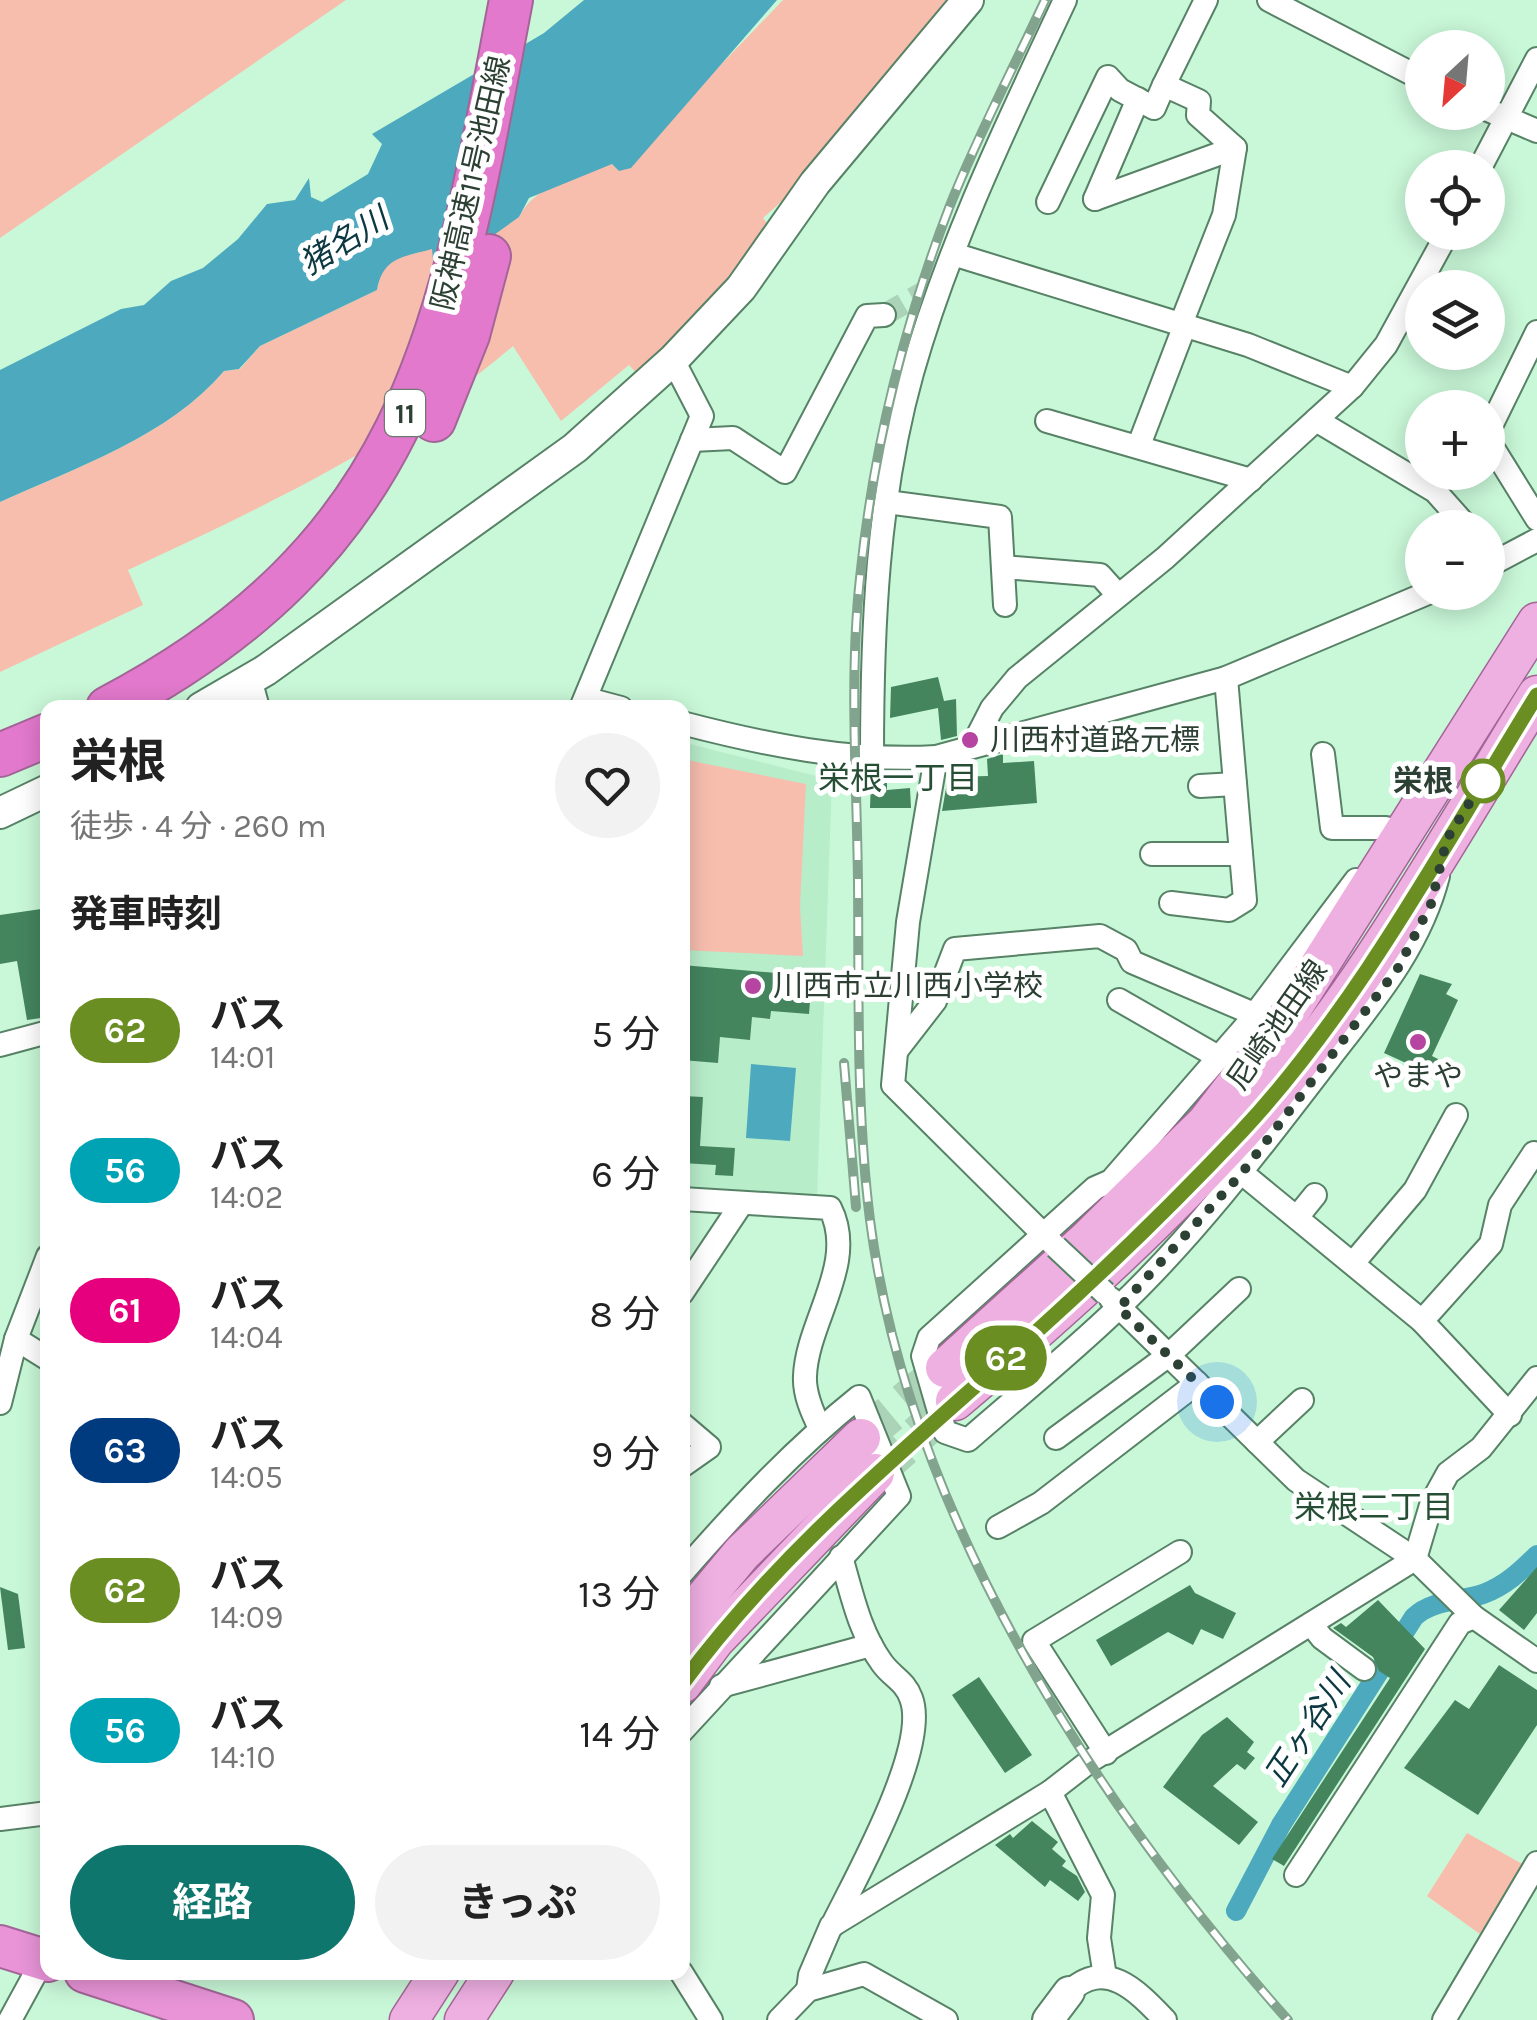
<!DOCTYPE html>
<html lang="ja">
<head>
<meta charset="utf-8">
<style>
  body { margin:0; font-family:Karla,"Noto Sans JP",sans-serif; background:#f2f2f2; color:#222; height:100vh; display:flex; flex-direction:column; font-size:38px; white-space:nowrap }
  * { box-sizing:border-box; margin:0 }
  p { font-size:32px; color:#767676 }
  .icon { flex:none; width:55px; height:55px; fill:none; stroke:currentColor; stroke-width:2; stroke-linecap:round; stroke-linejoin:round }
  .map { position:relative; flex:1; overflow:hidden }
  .panel { position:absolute; left:40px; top:700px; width:650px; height:1280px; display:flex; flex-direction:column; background:#fff; border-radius:20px; box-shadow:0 5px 25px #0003 }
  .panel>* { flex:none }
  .badge { padding:0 20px; border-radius:32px; font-size:35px; line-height:65px }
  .needle { width:65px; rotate:206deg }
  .tools { position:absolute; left:1405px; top:30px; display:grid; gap:20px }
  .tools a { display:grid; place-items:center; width:100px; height:100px; border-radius:50%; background:#fff; box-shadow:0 5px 25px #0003; font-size:50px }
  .you { position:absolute; width:50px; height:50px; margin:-25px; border:8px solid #fff; border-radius:50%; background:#1a73e8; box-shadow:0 0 0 15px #1a73e833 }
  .map>.badge { position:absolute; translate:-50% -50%; box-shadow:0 0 0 5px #fff }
  h2 { padding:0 30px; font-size:38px; line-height:90px }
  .round { display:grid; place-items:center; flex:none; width:105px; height:105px; border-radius:52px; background:#f2f2f2 }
  .headline { display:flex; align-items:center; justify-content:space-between; height:170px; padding:0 30px }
  h1 { font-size:48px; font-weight:700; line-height:75px }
  .button { display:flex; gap:20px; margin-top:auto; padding:20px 30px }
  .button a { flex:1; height:115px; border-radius:60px; background:#0f766e; color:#fff; font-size:40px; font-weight:700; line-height:115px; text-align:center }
  .button a+a { background:#f2f2f2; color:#222 }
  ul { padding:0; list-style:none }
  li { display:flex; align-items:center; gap:30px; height:140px; padding:0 30px }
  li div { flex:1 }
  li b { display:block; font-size:38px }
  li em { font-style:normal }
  li .badge { min-width:110px; font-weight:700; text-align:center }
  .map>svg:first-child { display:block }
</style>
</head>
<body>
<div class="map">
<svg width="1537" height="2020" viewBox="0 0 1537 2020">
  <rect width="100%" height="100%" fill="#c9f8d8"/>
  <path fill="#b8edca" d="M 682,742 L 832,780 L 817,1199 L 683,1191 Z"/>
  <g fill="#f7beae">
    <path d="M 0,0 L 346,0 L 0,238 Z"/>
    <path d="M 783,0 L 949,0 L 801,184 L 763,218 L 770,227 L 684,331 L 639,376 L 629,365 L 561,421 L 513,346 C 399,444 263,507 128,570 L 143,605 L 0,672 L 0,502 C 77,467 169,436 224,371 L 240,369 L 260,346 L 377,290 L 381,271 L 391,260 L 519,217 C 535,185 578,174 612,164 L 619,171 Z"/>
    <path d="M 682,759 L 806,784 L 800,906 L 803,956 L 683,950 Z"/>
    <path d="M 1467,1833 L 1528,1867 L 1484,1937 L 1427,1896 Z"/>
  </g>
  <g fill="#4da9be">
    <path d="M 584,0 L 777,0 L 631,168 L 619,171 L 612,164 L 529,198 L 519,217 L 442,272 L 434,270 L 432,249 C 403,257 383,257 377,290 L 260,346 L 239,369 L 224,371 C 169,436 77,467 0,502 L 0,370 L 121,309 L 144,305 L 171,281 L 203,268 L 238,239 L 267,204 L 295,200 L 309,178 L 311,197 L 322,202 L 368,174 L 382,144 L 372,134 L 544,33 Z"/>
    <path d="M 751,1064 L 796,1068 L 790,1141 L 746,1138 Z"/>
  </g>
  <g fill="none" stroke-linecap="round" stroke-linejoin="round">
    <path stroke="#4da9be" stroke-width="20" d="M 1236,1911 L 1281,1825 L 1414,1617 C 1433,1599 1460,1602 1483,1594 C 1505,1586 1521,1571 1537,1555"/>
  </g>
  <g fill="#44855e">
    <path d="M 938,677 L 944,701 L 956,699 L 957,736 L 941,740 L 938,708 L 890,718 L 891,687 Z"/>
    <path d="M 1003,754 L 1003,763 L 1034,761 L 1037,803 L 942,811 L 948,777 L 988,776 L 987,759 Z"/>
    <path d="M 871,780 L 887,781 L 887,790 L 910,788 L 911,808 L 870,808 Z"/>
    <path d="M 48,908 L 48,1017 L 27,1020 L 17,961 L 0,964 L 0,915 Z"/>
    <path d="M 682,965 L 812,976 L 809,1014 L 771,1011 L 770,1019 L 752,1017 L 750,1040 L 720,1037 L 718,1063 L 682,1060 Z"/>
    <path d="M 1420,974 L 1452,984 L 1446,994 L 1458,1000 L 1432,1056 L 1438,1059 L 1430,1074 L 1384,1053 Z"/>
    <path d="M 682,1096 L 703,1097 L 700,1146 L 735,1148 L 733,1176 L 715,1175 L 716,1165 L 682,1163 Z"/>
    <path d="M 1537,1567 L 1537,1613 L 1524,1630 L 1499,1610 Z"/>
    <path d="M 1190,1585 L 1195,1593 L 1236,1613 L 1223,1639 L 1201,1629 L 1193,1645 L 1168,1632 L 1111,1666 L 1096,1640 Z"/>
    <path d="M 0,1587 L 18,1594 L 25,1648 L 8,1650 Z"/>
    <path d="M 1378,1600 L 1425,1649 L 1284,1866 L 1272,1859 L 1390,1678 L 1379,1671 L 1373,1657 L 1333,1628 L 1341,1623 L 1346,1627 Z"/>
    <path d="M 1499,1665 L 1537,1690 L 1537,1725 L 1478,1815 L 1404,1768 L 1455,1700 L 1469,1709 Z"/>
    <path d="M 979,1677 L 1032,1755 L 1005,1773 L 952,1695 Z"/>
    <path d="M 1227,1717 L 1254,1742 L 1247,1752 L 1255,1758 L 1245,1770 L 1237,1764 L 1213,1786 L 1258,1822 L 1239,1845 L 1163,1787 L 1202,1735 Z"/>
    <path d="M 1032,1821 L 1058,1842 L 1052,1849 L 1066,1861 L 1062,1866 L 1077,1876 L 1085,1892 L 1078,1901 L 1050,1880 L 1045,1887 L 995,1845 L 1010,1834 L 1013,1838 Z"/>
  </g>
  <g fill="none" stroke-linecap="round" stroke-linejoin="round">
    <path stroke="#aad3b7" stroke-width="22" stroke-dasharray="22 11" stroke-linecap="butt" d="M 884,315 L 931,288"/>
    <g stroke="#aad3b7" stroke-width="38" stroke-dasharray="38 19" stroke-linecap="butt">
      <path d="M 861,1438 L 945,1368"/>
      <path d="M 875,1473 L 955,1401"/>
    </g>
    <defs>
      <g id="minor">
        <path d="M 1269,0 L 1422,79"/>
        <path d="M 1488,110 L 1537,131"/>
        <path d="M 1480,168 L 1537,59"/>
        <path d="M 1095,199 L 1235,148"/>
        <path d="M 1095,199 L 1138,99"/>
        <path d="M 1048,202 L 1108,77 L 1120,90 L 1154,108 L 1164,85"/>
        <path d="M 953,254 L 1248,345 L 1352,387"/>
        <path d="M 1181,324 L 1224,215 L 1235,148 L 1198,115 L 1199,101 L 1164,85 L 1206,0"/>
        <path d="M 1316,420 L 1435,491 L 1468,528"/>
        <path d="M 1047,421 L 1251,480"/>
        <path d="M 1488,432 L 1537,332"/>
        <path d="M 692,440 L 733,438 L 785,472 L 867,316 L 884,315"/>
        <path d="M 1488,440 L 1537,519"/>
        <path d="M 1139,445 L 1185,325"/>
        <path d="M 887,502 L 1000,517 L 1005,605"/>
        <path d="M 1488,566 L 1537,540"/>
        <path d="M 1003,567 L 1100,575 L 1118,595"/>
        <path d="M 250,679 L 258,708"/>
        <path d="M 587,699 L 621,708"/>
        <path d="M 581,708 L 702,416 L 673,360"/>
        <path d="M 682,723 C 766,745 850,762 936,757 L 1226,678 L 1430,592"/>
        <path d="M 973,745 L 992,708 L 1017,678 L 1165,558 L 1352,387 L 1386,345 L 1448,232"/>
        <path d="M 1323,754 L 1332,828 L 1386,828 L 1396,837"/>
        <path d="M 936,757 L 908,922 L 893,1085 L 1053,1244"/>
        <path d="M 872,758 C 872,629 877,498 912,373 C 949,243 1008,122 1065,0"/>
        <path d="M 1200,786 L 1235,784"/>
        <path d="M 1152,854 L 1241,854"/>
        <path d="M 1356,880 L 1246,1026 L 1111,1181 L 1095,1188 L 929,1338 L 923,1356 L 945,1432 L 968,1440 C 1017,1397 1069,1355 1117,1309 C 1196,1234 1263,1145 1329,1059 C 1373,1002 1420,947 1438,876"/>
        <path d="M 1171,903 L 1229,910 L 1245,900 L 1226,678"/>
        <path d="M 1119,1000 L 1220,1058"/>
        <path d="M 0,1045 L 48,1032"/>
        <path d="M 897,1050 L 935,1001 L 955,949 L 1100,936 L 1126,950 L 1132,962 L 1254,1014"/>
        <path d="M 1242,1173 L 1422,1321 L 1510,1415"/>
        <path d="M 682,1199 L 830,1208 C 858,1263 807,1321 805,1376 C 804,1394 812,1412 820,1428"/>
        <path d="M 1298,1216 L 1315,1195"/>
        <path d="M 1354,1262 L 1415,1190 L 1456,1115"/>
        <path d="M 682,1293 L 742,1203"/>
        <path d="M 1111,1299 L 1296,1480 L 1415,1559 L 1474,1617 L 1537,1661"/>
        <path d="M 1422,1321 L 1491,1244 L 1500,1205 L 1534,1153"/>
        <path d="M 16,1339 L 48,1359"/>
        <path d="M 0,1403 L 16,1339 L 48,1256"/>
        <path d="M 682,1424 L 709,1447 L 682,1466"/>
        <path d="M 1056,1438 L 1169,1355 L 1239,1289"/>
        <path d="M 1257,1442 L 1302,1400"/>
        <path d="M 998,1527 L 1041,1503 L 1197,1383"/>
        <path d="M 682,1573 C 737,1510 794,1449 859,1397 L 899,1496 L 682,1731"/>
        <path d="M 1311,1624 L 1322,1638 L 1364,1669"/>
        <path d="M 721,1686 L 871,1645"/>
        <path d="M 1106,1753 L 1034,1641 L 1180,1552"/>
        <path d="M 1050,1792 L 1090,1761 L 1415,1559 L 1432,1502 L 1448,1473 L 1481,1448 L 1537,1378"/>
        <path d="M 0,1819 L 48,1813"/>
        <path d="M 1296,1875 L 1460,1623 L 1474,1617"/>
        <path d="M 832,1926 C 855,1879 930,1747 911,1698 C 905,1681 892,1677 882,1663 C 859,1631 852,1594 841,1557"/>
        <path d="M 681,1972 L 711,2020"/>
        <path d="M 808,1990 L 810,1975 L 831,1926 L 1050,1792 L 1103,1895 L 1099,1938 L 1105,1977"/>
        <path d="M 1069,1992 C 1106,1957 1138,1992 1165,2020"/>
        <path d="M 10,2020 L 46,1954"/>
        <path d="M 779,2020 L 808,1990 L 864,1974 L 946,2020"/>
        <path d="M 1444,2020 L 1537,1863"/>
      </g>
      <g id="tertiary">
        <path d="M 201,708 L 266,670 L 575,448 L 673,360 L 741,288 L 815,183 L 968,0"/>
        <path d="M 0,813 L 48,790"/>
        <path d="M 1048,2020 L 1069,1992"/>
      </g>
      <g id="primary">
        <path d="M 945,1368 L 1087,1240 L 1206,1123 L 1283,1023 L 1537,622"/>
        <path d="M 955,1401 C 1055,1316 1155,1227 1243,1130 C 1359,1000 1446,842 1537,695"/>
        <path d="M 682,1625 L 742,1553 L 861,1438"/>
        <path d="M 682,1684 L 715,1640 L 875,1473"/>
        <path d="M 409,2020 L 440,1972"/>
        <path d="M 464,2020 L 495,1972"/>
      </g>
      <g id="trunk">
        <path d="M 0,1946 L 48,1961"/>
        <path d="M 85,1972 L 233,2020"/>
      </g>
      <g id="motorway">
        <path d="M 434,420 L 468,335 L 489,256"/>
        <path d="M 108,708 C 424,542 450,319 511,0"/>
        <path d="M 0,755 L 48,735"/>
      </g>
    </defs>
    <use href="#minor" stroke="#578266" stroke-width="26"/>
    <use href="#tertiary" stroke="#578266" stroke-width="34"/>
    <use href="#primary" stroke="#a36597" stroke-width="41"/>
    <use href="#trunk" stroke="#a36597" stroke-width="44"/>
    <use href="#motorway" stroke="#a36597" stroke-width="46"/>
    <use href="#minor" stroke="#fff" stroke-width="22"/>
    <use href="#tertiary" stroke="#fff" stroke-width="30"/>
    <use href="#primary" stroke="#eeafe1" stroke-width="38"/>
    <use href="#trunk" stroke="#e894d7" stroke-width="40"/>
    <use href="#motorway" stroke="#e379cd" stroke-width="42"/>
    <defs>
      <g id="rail">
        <path d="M 1045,0 C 1013,69 977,137 949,208 C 903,328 873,450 860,578 C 849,678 857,781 858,883 C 859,995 856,1108 870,1220 C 908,1515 1094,1802 1288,2020"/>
        <path d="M 844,1063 L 856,1207"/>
      </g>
    </defs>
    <use href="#rail" stroke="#82a48e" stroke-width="10"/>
    <use href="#rail" stroke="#fff" stroke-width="6" stroke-dasharray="19" stroke-linecap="butt"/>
    <defs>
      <path id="minor-bridge" d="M 1056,1247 L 1105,1293"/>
    </defs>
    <use href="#minor-bridge" stroke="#578266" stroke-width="26" stroke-linecap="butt"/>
    <use href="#minor-bridge" stroke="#fff" stroke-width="22"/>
  </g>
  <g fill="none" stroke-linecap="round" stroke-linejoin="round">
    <defs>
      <path id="line" d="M 682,1684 C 781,1549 912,1444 1035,1333 C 1106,1269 1175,1202 1241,1132 C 1358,1007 1447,840 1537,695"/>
    </defs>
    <use href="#line" stroke="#fff" stroke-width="22"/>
    <use href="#line" stroke="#6b8e23" stroke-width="15"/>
    <path stroke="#2d4034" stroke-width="10" stroke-dasharray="0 18" d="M 1217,1402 L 1119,1308 L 1242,1173 L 1398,968 L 1431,904 L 1447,839 L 1483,781"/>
  </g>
  <g fill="#b545a1" stroke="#fff" stroke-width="4">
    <circle cx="970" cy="740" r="10"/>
    <circle cx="753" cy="986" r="10"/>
    <circle cx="1418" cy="1042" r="10"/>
  </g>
  <circle fill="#fff" stroke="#6b8e23" stroke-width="5" cx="1483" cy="781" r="20"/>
  <g text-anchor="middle" stroke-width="10" stroke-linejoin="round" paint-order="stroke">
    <rect fill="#fff" stroke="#6c7971" stroke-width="2.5" x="385" y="390" width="40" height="46" rx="8"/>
    <g font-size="28" font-weight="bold" fill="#2d4034">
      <text x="405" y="423">11</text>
    </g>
    <g font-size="30" fill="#2d4034" stroke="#fff">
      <text transform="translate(471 183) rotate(-77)" y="10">阪神高速11号池田線</text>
      <text transform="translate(1277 1025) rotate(-55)" y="10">尼崎池田線</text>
    </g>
    <g font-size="30" fill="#2d4034" stroke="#fff" text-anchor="start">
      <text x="990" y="750">川西村道路元標</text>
      <text x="773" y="996">川西市立川西小学校</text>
      <text x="1418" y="1086" text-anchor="middle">やまや</text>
    </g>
    <g font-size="30" font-weight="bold" fill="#2d4034" stroke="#fff" text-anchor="end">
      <text x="1453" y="791">栄根</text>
    </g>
    <g font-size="32" font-style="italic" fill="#0c3841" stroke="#fff">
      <text transform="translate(344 241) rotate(-32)" y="11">猪名川</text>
      <text transform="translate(1307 1729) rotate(-57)" y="11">正ヶ谷川</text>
    </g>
    <g font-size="32" fill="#254e35" stroke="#fff">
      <text x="898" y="789">栄根一丁目</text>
      <text x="1374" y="1518">栄根二丁目</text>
    </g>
  </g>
</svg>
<div class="tools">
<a><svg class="needle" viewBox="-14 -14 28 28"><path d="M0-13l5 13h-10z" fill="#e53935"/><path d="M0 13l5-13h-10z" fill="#767676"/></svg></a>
<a><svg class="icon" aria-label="locate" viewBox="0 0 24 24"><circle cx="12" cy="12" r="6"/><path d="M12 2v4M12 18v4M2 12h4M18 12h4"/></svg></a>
<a><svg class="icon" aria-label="layers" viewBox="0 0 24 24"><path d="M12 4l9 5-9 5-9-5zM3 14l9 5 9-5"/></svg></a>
<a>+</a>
<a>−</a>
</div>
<div class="you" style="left:1217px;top:1402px"></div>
<b class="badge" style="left:1006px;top:1358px;background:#6b8e23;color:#fff">62</b>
<section class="panel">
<div class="headline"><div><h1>栄根</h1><p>徒歩 · 4 分 · 260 m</p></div><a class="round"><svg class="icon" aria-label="heart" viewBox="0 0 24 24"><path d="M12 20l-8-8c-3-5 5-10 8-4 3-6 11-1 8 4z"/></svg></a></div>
<h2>発車時刻</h2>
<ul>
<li><span class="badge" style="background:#6b8e23;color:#fff">62</span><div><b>バス</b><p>14:01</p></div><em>5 分</em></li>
<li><span class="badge" style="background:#00a3b4;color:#fff">56</span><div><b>バス</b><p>14:02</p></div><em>6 分</em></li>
<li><span class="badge" style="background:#e6007e;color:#fff">61</span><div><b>バス</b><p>14:04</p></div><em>8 分</em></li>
<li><span class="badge" style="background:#003b80;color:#fff">63</span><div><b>バス</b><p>14:05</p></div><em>9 分</em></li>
<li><span class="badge" style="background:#6b8e23;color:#fff">62</span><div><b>バス</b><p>14:09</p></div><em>13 分</em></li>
<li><span class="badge" style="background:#00a3b4;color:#fff">56</span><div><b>バス</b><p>14:10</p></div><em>14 分</em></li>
</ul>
<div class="button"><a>経路</a><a>きっぷ</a></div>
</section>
</div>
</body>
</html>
